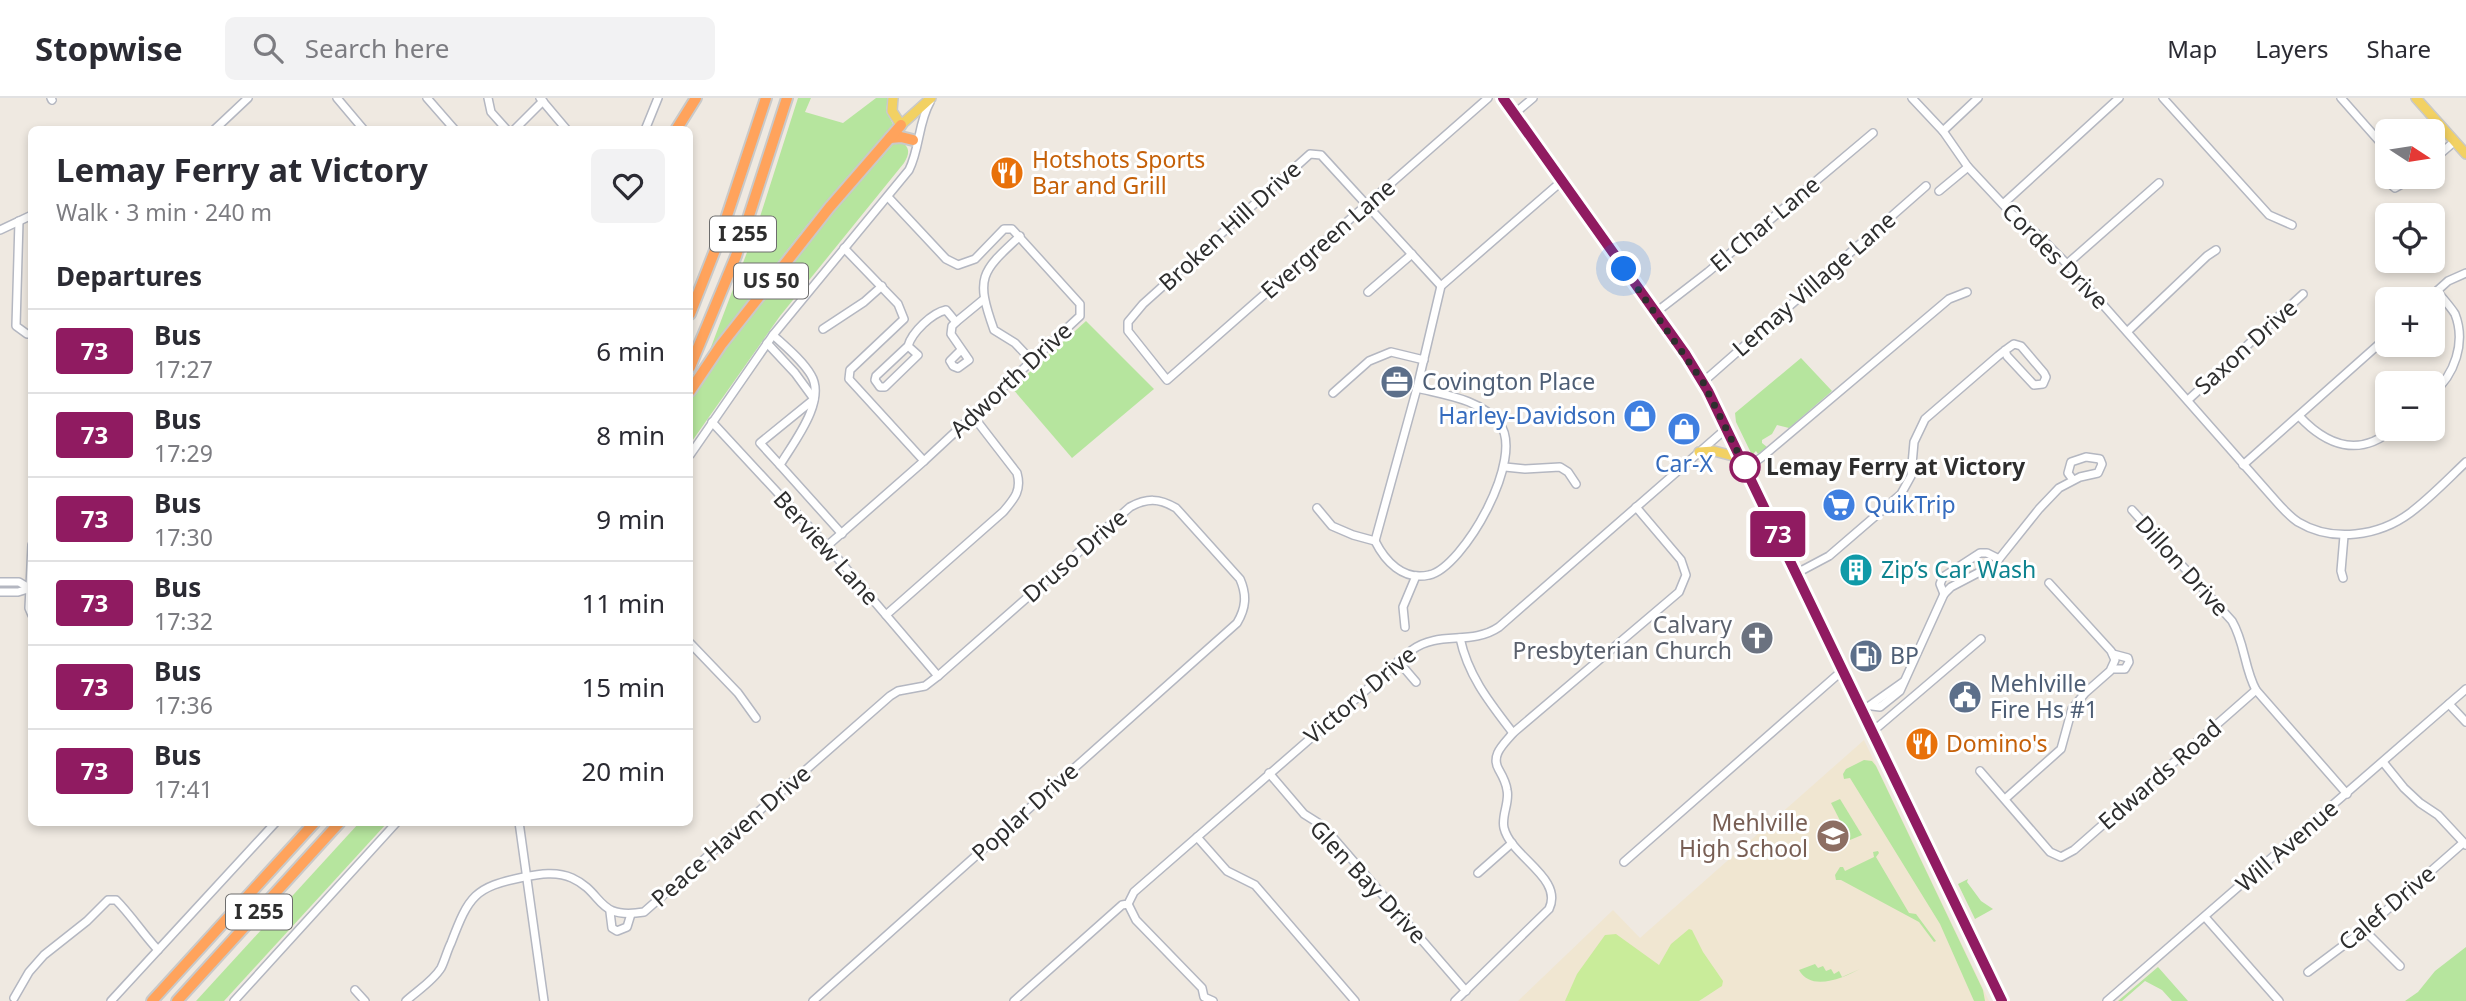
<!DOCTYPE html>
<html lang="en">
<head>
<meta charset="utf-8">
<style>
  body { margin:0; font-family:"Noto Sans",sans-serif; background:#f2f2f3; color:#2b2b33; height:100vh; display:flex; flex-direction:column; font-size:26px; white-space:nowrap }
  * { box-sizing:border-box; margin:0 }
  p { font-size:23px; color:#7c7c81 }
  .icon { flex:none; width:38px; height:38px; fill:none; stroke:currentColor; stroke-width:2; stroke-linecap:round; stroke-linejoin:round }
  .map { position:relative; flex:1; overflow:hidden }
  .side { position:absolute; left:28px; top:28px; width:665px; height:700px; display:flex; flex-direction:column; background:#fff; border-radius:10px; box-shadow:0 4px 10px #0003 }
  .side>* { flex:none }
  .badge { padding:0 14px; border-radius:5px; font-size:24px; line-height:46px }
  .needle { width:46px; rotate:102deg }
  .controls { position:absolute; left:2375px; top:21px; display:grid; gap:14px }
  .controls a { display:grid; place-items:center; width:70px; height:70px; border-radius:10px; background:#fff; box-shadow:0 4px 10px #0003; font-size:35px }
  .you { position:absolute; width:35px; height:35px; margin:-18px; border:5px solid #fff; border-radius:50%; background:#1a73e8; box-shadow:0 0 0 10px #1a73e833 }
  .map>.badge { position:absolute; translate:-50% -50%; box-shadow:0 0 0 4px #fff }
  h2 { padding:0 28px; font-size:26px; line-height:63px }
  .round { display:grid; place-items:center; flex:none; width:74px; height:74px; border-radius:10px; background:#f2f2f3 }
  .summary { display:flex; align-items:center; justify-content:space-between; height:119px; padding:0 28px }
  h1 { font-size:33px; font-weight:700; line-height:52px }
  ul { padding:0; list-style:none }
  li { display:flex; align-items:center; gap:21px; height:84px; padding:0 28px; border-top:2px solid #e1e1e2 }
  li div { flex:1 }
  li b { display:block; font-size:26px }
  li em { font-style:normal }
  li .badge { min-width:77px; font-weight:700; text-align:center }
  header { display:flex; align-items:center; gap:42px; box-sizing:border-box; height:98px; padding:0 35px; background:#fff; border-bottom:2px solid #e1e1e2 }
  header strong { font-size:33px }
  nav { display:flex; gap:38px; margin-inline-start:auto; font-size:24px }
  .search { width:490px; height:63px; background:#f2f2f3; display:flex; align-items:center; gap:18px; box-sizing:border-box; padding:0 24px; border-radius:10px; color:#7c7c81; font-size:26px }
  .map>svg:first-child { display:block }
</style>
</head>
<body>
<header>
<strong>Stopwise</strong>
<div class="search"><svg class="icon" aria-label="search" viewBox="0 0 24 24"><circle cx="10" cy="10" r="6"/><path d="M15 15l6 6"/></svg>Search here</div>
<nav><a>Map</a><a>Layers</a><a>Share</a></nav>
</header>
<div class="map">
<svg width="2466" height="903" viewBox="0 0 2466 903">
  <rect width="100%" height="100%" fill="#efe9e1"/>
  <path fill="#f0e6d1" d="M 1864,642 L 1989,903 L 1518,903 L 1613,812 L 1640,840 Z"/>
  <g fill="#b6e59e">
    <path d="M 798,0 L 811,0 L 805,14 L 843,25 L 876,0 L 888,0 L 886,13 L 894,28 C 826,98 766,179 708,257 L 757,128 Z"/>
    <path d="M 895,44 L 901,44 C 911,49 909,57 904,65 L 780,218 L 690,346 L 690,303 L 715,264 L 821,128 Z"/>
    <path d="M 1086,223 L 1154,291 L 1072,360 L 1012,290 Z"/>
    <path d="M 1801,260 L 1832,293 L 1789,330 L 1777,327 L 1772,336 L 1762,342 L 1762,345 L 1767,349 L 1758,356 L 1756,353 L 1752,357 L 1736,324 L 1735,315 Z"/>
    <path d="M 1864,662 L 1872,663 L 1876,668 L 1983,892 L 1985,903 L 1974,903 L 1940,826 L 1850,680 L 1844,681 L 1843,676 L 1846,671 Z"/>
    <path d="M 1840,701 L 1862,737 L 1850,742 L 1831,705 Z"/>
    <path d="M 359,725 L 387,725 L 224,903 L 196,903 Z"/>
    <path d="M 1878,753 L 1879,755 L 1876,759 L 1909,815 L 1916,816 L 1936,843 L 1934,844 L 1919,824 L 1841,782 L 1836,782 L 1835,777 L 1840,769 L 1843,769 L 1845,773 L 1874,759 L 1873,754 Z"/>
    <path d="M 1968,781 L 1967,784 L 1981,803 L 1993,811 L 1975,821 L 1958,786 Z"/>
    <path d="M 2466,849 L 2466,903 L 2405,903 L 2418,894 L 2435,873 Z"/>
    <path d="M 1815,866 L 1818,870 L 1823,868 L 1826,873 L 1831,871 L 1834,876 L 1839,873 L 1842,879 L 1860,871 C 1843,880 1811,894 1799,872 Z"/>
    <path d="M 2158,869 L 2188,903 L 2172,903 L 2162,892 L 2145,883 L 2122,903 L 2118,903 Z"/>
  </g>
  <path fill="#c9ec9a" d="M 1689,831 L 1692,832 L 1703,854 L 1723,883 L 1722,888 L 1699,903 L 1565,903 L 1577,876 L 1605,837 L 1616,836 L 1659,867 L 1671,846 Z"/>
  <g fill="none" stroke-linecap="round" stroke-linejoin="round">
    <defs>
      <g id="minor">
        <path d="M 51,0 L 52,2"/>
        <path d="M 337,0 L 364,32"/>
        <path d="M 427,0 L 455,32"/>
        <path d="M 488,0 L 491,14 L 507,32"/>
        <path d="M 540,0 L 567,32"/>
        <path d="M 1912,0 L 1943,33 L 1968,69 L 2012,116 L 2037,136 L 2067,166 L 2275,402 C 2282,410 2289,418 2298,424 C 2333,445 2379,438 2410,415 C 2430,400 2448,381 2466,364"/>
        <path d="M 2163,0 L 2269,117 L 2292,127"/>
        <path d="M 2341,0 L 2387,52"/>
        <path d="M 1514,16 L 1533,0"/>
        <path d="M 214,32 L 248,0"/>
        <path d="M 514,32 L 543,3"/>
        <path d="M 645,32 L 658,0"/>
        <path d="M 1943,33 L 1978,0"/>
        <path d="M 2432,63 L 2455,43"/>
        <path d="M 2388,79 L 2389,85 L 2395,90 L 2404,85 L 2407,79"/>
        <path d="M 1939,93 L 1968,69"/>
        <path d="M 2003,106 L 2119,0"/>
        <path d="M 19,123 L 16,228 L 27,236 L 32,236"/>
        <path d="M 0,132 L 32,117"/>
        <path d="M 1020,138 C 981,174 975,179 994,232 L 1015,245 L 1032,263"/>
        <path d="M 844,150 L 898,206 L 904,221 L 850,272 L 849,281 L 924,363"/>
        <path d="M 2067,166 L 2159,85"/>
        <path d="M 1441,188 L 1321,57 L 1310,56 L 1143,206 L 1128,224 L 1128,233 L 1167,282 L 1488,0"/>
        <path d="M 1368,194 L 1412,156"/>
        <path d="M 2428,201 L 2448,183 L 2466,175"/>
        <path d="M 1655,215 L 1708,174 L 1873,35"/>
        <path d="M 823,231 L 864,204 L 882,188"/>
        <path d="M 2128,233 L 2207,158 L 2216,152"/>
        <path d="M 773,237 C 786,249 802,262 811,277 C 827,303 793,345 780,367 L 842,436"/>
        <path d="M 767,245 L 795,275 L 814,301"/>
        <path d="M 908,248 L 876,278 L 875,282 L 880,289 L 885,289 L 918,257 L 908,248 C 912,234 932,215 946,212 L 956,224"/>
        <path d="M 961,252 L 950,263 L 953,268 L 958,270 L 969,262 L 951,236 L 952,228 L 956,224 L 984,201"/>
        <path d="M 1703,284 L 1926,88"/>
        <path d="M 1333,295 L 1369,263 L 1391,254 L 1424,262"/>
        <path d="M 2432,296 C 2455,277 2466,244 2455,216 C 2450,208 2443,201 2437,193"/>
        <path d="M 2188,302 L 2303,196"/>
        <path d="M 2299,318 C 2326,347 2359,360 2393,331"/>
        <path d="M 712,324 L 827,448 L 938,578"/>
        <path d="M 690,357 L 773,237 L 909,72 C 920,50 918,25 930,4"/>
        <path d="M 780,367 L 760,345 L 813,302"/>
        <path d="M 2243,367 L 2387,239"/>
        <path d="M 1505,369 L 1525,371 L 1560,369 L 1568,374 L 1576,386"/>
        <path d="M 1746,370 L 1762,359 L 1949,201 L 1967,194"/>
        <path d="M 1317,410 L 1332,428 L 1353,437 L 1375,443"/>
        <path d="M 2132,412 L 2232,523 C 2245,545 2244,570 2256,592 L 2347,696"/>
        <path d="M 1375,443 L 1417,290 L 1441,188 L 1562,83"/>
        <path d="M 1375,443 C 1385,463 1403,483 1429,477 C 1463,470 1527,358 1499,325 C 1480,301 1445,297 1417,290"/>
        <path d="M 32,447 L 29,510 L 32,517"/>
        <path d="M 827,448 L 924,363 L 1080,218 L 1080,206 L 1012,131 L 1004,131 L 975,161 L 958,167 L 946,161 L 888,99"/>
        <path d="M 1797,475 L 1829,458 L 1901,396 L 1911,378 L 1914,344 L 1925,321 L 1998,258 C 2003,254 2008,250 2014,246 L 2021,248 L 2044,275 L 2046,279 L 2043,286 L 2034,287 L 2007,258 L 2005,252"/>
        <path d="M 2343,480 L 2341,473 L 2344,438"/>
        <path d="M 0,484 L 19,484 L 29,490"/>
        <path d="M 0,494 L 18,494 L 31,490"/>
        <path d="M 1944,496 L 1940,486 L 1943,479 L 1980,455 L 1987,455 L 1999,461"/>
        <path d="M 886,517 L 1003,414 C 1014,401 1022,393 1017,375 L 973,318"/>
        <path d="M 1405,529 L 1403,509 L 1416,478"/>
        <path d="M 1460,540 C 1468,578 1490,605 1513,635"/>
        <path d="M 690,545 L 738,595 L 756,620"/>
        <path d="M 1398,563 L 1416,584"/>
        <path d="M 2112,571 L 2125,571 L 2129,564 L 2128,560 L 2113,556"/>
        <path d="M 2449,606 L 2466,624"/>
        <path d="M 1872,608 L 1880,609 L 1900,593 L 1944,496 L 1951,489 L 1995,466 L 2039,411 L 2059,390 L 2080,379 L 2098,375 L 2102,366 L 2100,361 L 2086,359 L 2071,364 L 2068,375 L 2073,382"/>
        <path d="M 1862,613 L 1903,584"/>
        <path d="M 1872,634 L 1981,541"/>
        <path d="M 2383,664 L 2404,690 L 2420,705 L 2438,717 L 2466,747"/>
        <path d="M 1980,673 L 2050,754 L 2061,759 L 2074,752 L 2256,592"/>
        <path d="M 1269,675 L 1304,716 L 1323,728 L 1466,893"/>
        <path d="M 2005,701 L 2061,651 L 2072,611 L 2085,595 L 2110,573 L 2115,562 L 2111,553 L 2049,485"/>
        <path d="M 519,724 L 544,903"/>
        <path d="M 1197,739 L 1227,773 L 1255,787 L 1355,903"/>
        <path d="M 1624,764 L 1843,572"/>
        <path d="M 1478,775 L 1512,745"/>
        <path d="M 1128,806 L 1136,822 L 1202,890 L 1204,899 L 1213,903"/>
        <path d="M 610,814 L 612,830 L 617,833 L 627,829 L 631,816"/>
        <path d="M 2205,819 L 2279,903"/>
        <path d="M 2364,832 L 2400,868"/>
        <path d="M 2308,874 L 2364,832 L 2463,745"/>
        <path d="M 355,892 L 365,903"/>
        <path d="M 14,900 L 29,874 L 44,857 L 87,823 L 108,802 L 116,802 C 131,817 143,836 158,852"/>
        <path d="M 111,903 L 276,724"/>
        <path d="M 234,903 L 397,724"/>
        <path d="M 406,903 C 417,893 433,883 441,870 C 445,862 447,853 451,845 C 469,798 474,789 524,779 C 539,776 557,773 572,780 C 605,795 595,822 644,814 L 890,598 L 898,593 L 925,588 L 938,578 L 1130,409 C 1147,400 1159,400 1176,410 L 1240,481 C 1247,497 1246,510 1237,525 L 813,903"/>
        <path d="M 1014,903 L 1122,807 L 1128,806 L 1134,794 L 1412,552 C 1439,532 1471,548 1499,529 L 1727,330"/>
        <path d="M 1455,903 L 1549,811 C 1564,780 1511,759 1504,730 C 1501,718 1510,704 1507,692 C 1506,684 1503,679 1499,672 C 1490,657 1504,646 1513,635 L 1679,494 L 1686,477 L 1681,462 L 1636,409"/>
        <path d="M 2107,903 L 2466,591"/>
      </g>
      <g id="major">
        <path d="M 893,0 L 892,13 L 901,27 L 931,0"/>
        <path d="M 1503,0 L 1686,257 L 1708,293 L 2002,903"/>
        <path d="M 2416,0 L 2466,56"/>
        <path d="M 1699,354 L 1714,353 L 1741,360"/>
      </g>
      <g id="highway">
        <path d="M 676,32 L 696,0"/>
        <path d="M 890,40 L 901,39 L 913,42"/>
        <path d="M 690,216 L 719,142 L 766,0"/>
        <path d="M 690,269 L 736,158 L 787,0"/>
        <path d="M 690,293 L 721,247 L 829,110 L 901,27"/>
        <path d="M 152,903 L 315,724"/>
        <path d="M 177,903 L 340,724"/>
      </g>
    </defs>
    <use href="#minor" stroke="#b4b7c1" stroke-width="10"/>
    <use href="#major" stroke="#c9c9c9" stroke-width="12"/>
    <use href="#highway" stroke="#c9c9c9" stroke-width="14"/>
    <use href="#minor" stroke="#fff" stroke-width="7"/>
    <use href="#major" stroke="#f2d163" stroke-width="9"/>
    <use href="#highway" stroke="#ffa35c" stroke-width="10"/>
  </g>
  <g fill="none" stroke-linecap="round" stroke-linejoin="round">
    <defs>
      <path id="line" d="M 1503,0 L 1686,257 L 1708,293 L 2002,903"/>
    </defs>
    <use href="#line" stroke="#fff" stroke-width="16"/>
    <use href="#line" stroke="#901b61" stroke-width="10"/>
    <path stroke="#2e2e2e" stroke-width="7" stroke-dasharray="0 12.6" d="M 1624,171 L 1703,284 L 1745,369"/>
  </g>
  <defs>
    <symbol id="restaurant-disc" viewBox="-11 -11 22 22"><circle r="9.5" fill="#e8710a" stroke="#fff"/><path d="M-5-6h1v4h1v-4h1v4h1v-4h1v5L-1.5 .5V6h-2V.5L-5-1ZM5-6V6H3V1.5H1.5Q1.5-4 5-6Z" fill="#fff"/></symbol>
    <symbol id="office-disc" viewBox="-11 -11 22 22"><circle r="9.5" fill="#5c6f8a" stroke="#fff"/><path d="M-6-3h4V-5.5h4V-3h4V5H-6ZM-1-4.5V-3h2v-1.5ZM-6 0V1H6V0Z" fill="#fff"/></symbol>
    <symbol id="shop-disc" viewBox="-11 -11 22 22"><circle r="9.5" fill="#3f7fe0" stroke="#fff"/><path d="M-5-2.5h2.3a2.7 3.5 0 0 1 5.4 0H5L5.5 6h-11ZM-1.5-2.5h3a1.5 2.3 0 0 0-3 0Z" fill="#fff"/></symbol>
    <symbol id="supermarket-disc" viewBox="-11 -11 22 22"><circle r="9.5" fill="#3f7fe0" stroke="#fff"/><path d="M-6-5.5h2.5l.6 2H6L4.5 2H-2.5L-4.4-4H-6ZM-1.5 3.2a1.3 1.3 0 1 0 .1 0ZM3 3.2a1.3 1.3 0 1 0 .1 0Z" fill="#fff"/></symbol>
    <symbol id="building-disc" viewBox="-11 -11 22 22"><circle r="9.5" fill="#0f9aa8" stroke="#fff"/><path d="M-4-6H4V6H1V3H-1V6H-4ZM-2.5-4.3h1.7v1.8h-1.7ZM.8-4.3h1.7v1.8H.8ZM-2.5-1h1.7V.8h-1.7ZM.8-1h1.7V.8H.8Z" fill="#fff"/></symbol>
    <symbol id="church-disc" viewBox="-11 -11 22 22"><circle r="9.5" fill="#6b7280" stroke="#fff"/><path d="M-1.2-6h2.4v3.5h3.3v2.4h-3.3V6h-2.4V-.1h-3.3v-2.4h3.3Z" fill="#fff"/></symbol>
    <symbol id="fuel-disc" viewBox="-11 -11 22 22"><circle r="9.5" fill="#5c6f8a" stroke="#fff"/><path d="M-5.5-6h7V0h2V4h1.3V-2.5L3-4.5l.8-.8L6-3V5H2.5V1h-1V6h-7ZM-4.2-4.7v3.2H.2V-4.7Z" fill="#fff"/></symbol>
    <symbol id="civic-disc" viewBox="-11 -11 22 22"><circle r="9.5" fill="#5c6f8a" stroke="#fff"/><path d="M-.6-6.5H3V-4.5H.6V-3L4-1V1h2V6H-6V1h2V-1L-.6-3ZM-1.2 2.5V6h2.4V2.5Z" fill="#fff"/></symbol>
    <symbol id="school-disc" viewBox="-11 -11 22 22"><circle r="9.5" fill="#8d6e63" stroke="#fff"/><path d="M0-5L7-2L0 1L-7-2ZM-4 1L0 2.5L4 1V4Q0 6-4 4Z" fill="#fff"/></symbol>
  </defs>
  <g fill-rule="evenodd">
    <use href="#restaurant-disc" x="988" y="56" width="38" height="38"/>
    <use href="#office-disc" x="1378" y="265" width="38" height="38"/>
    <use href="#shop-disc" x="1621" y="299" width="38" height="38"/>
    <use href="#shop-disc" x="1665" y="312" width="38" height="38"/>
    <use href="#supermarket-disc" x="1820" y="388" width="38" height="38"/>
    <use href="#building-disc" x="1837" y="453" width="38" height="38"/>
    <use href="#church-disc" x="1738" y="521" width="38" height="38"/>
    <use href="#fuel-disc" x="1847" y="539" width="38" height="38"/>
    <use href="#civic-disc" x="1946" y="580" width="38" height="38"/>
    <use href="#restaurant-disc" x="1903" y="627" width="38" height="38"/>
    <use href="#school-disc" x="1814" y="719" width="38" height="38"/>
  </g>
  <circle fill="#fff" stroke="#901b61" stroke-width="3.5" cx="1745" cy="369" r="14"/>
  <g text-anchor="middle" stroke-width="6" stroke-linejoin="round" paint-order="stroke">
    <g fill="#fff" stroke="#6d6d6d" stroke-width="2">
      <rect x="710" y="118.5" width="66" height="35" rx="5"/>
      <rect x="734" y="165.5" width="74" height="35" rx="5"/>
      <rect x="226" y="796.5" width="66" height="35" rx="5"/>
    </g>
    <g font-size="21" font-weight="bold" fill="#2e2e2e">
      <text x="743" y="143">I 255</text>
      <text x="771" y="190">US 50</text>
      <text x="259" y="821">I 255</text>
    </g>
    <g font-size="23" fill="#c56008" stroke="#fff" text-anchor="start">
      <text x="1032" y="70">Hotshots Sports<tspan x="1032" dy="26">Bar and Grill</tspan></text>
      <text x="1946" y="654">Domino's</text>
    </g>
    <g font-size="23" fill="#2e2e2e" stroke="#fff">
      <text transform="translate(1765 126) rotate(-40)" y="8">El Char Lane</text>
      <text transform="translate(1230 128) rotate(-42)" y="8">Broken Hill Drive</text>
      <text transform="translate(1328 141) rotate(-41)" y="8">Evergreen Lane</text>
      <text transform="translate(2055 158) rotate(45)" y="8">Cordes Drive</text>
      <text transform="translate(1814 186) rotate(-41)" y="8">Lemay Village Lane</text>
      <text transform="translate(2246 249) rotate(-42)" y="8">Saxon Drive</text>
      <text transform="translate(1011 282) rotate(-43)" y="8">Adworth Drive</text>
      <text transform="translate(826 450) rotate(48)" y="8">Berview Lane</text>
      <text transform="translate(1075 458) rotate(-41)" y="8">Druso Drive</text>
      <text transform="translate(2182 468) rotate(48)" y="8">Dillon Drive</text>
      <text transform="translate(1360 597) rotate(-40)" y="8">Victory Drive</text>
      <text transform="translate(2160 677) rotate(-41)" y="8">Edwards Road</text>
      <text transform="translate(1025 714) rotate(-42)" y="8">Poplar Drive</text>
      <text transform="translate(731 738) rotate(-41)" y="8">Peace Haven Drive</text>
      <text transform="translate(2287 748) rotate(-41)" y="8">Will Avenue</text>
      <text transform="translate(1368 784) rotate(47)" y="8">Glen Bay Drive</text>
      <text transform="translate(2387 810) rotate(-40)" y="8">Calef Drive</text>
    </g>
    <g font-size="23" fill="#4e5e75" stroke="#fff" text-anchor="start">
      <text x="1422" y="292">Covington Place</text>
      <text x="1890" y="566">BP</text>
      <text x="1990" y="594">Mehlville<tspan x="1990" dy="26">Fire Hs #1</tspan></text>
    </g>
    <g font-size="23" fill="#366cbe" stroke="#fff" text-anchor="end">
      <text x="1616" y="326">Harley-Davidson</text>
      <text x="1684" y="374" text-anchor="middle">Car-X</text>
      <text x="1864" y="415" text-anchor="start">QuikTrip</text>
    </g>
    <g font-size="23" font-weight="bold" fill="#2e2e2e" stroke="#fff" text-anchor="start">
      <text x="1766" y="377">Lemay Ferry at Victory</text>
    </g>
    <g font-size="23" fill="#0d838f" stroke="#fff" text-anchor="start">
      <text x="1881" y="480">Zip’s Car Wash</text>
    </g>
    <g font-size="23" fill="#5b616d" stroke="#fff" text-anchor="end">
      <text x="1732" y="535">Calvary<tspan x="1732" dy="26">Presbyterian Church</tspan></text>
    </g>
    <g font-size="23" fill="#785e54" stroke="#fff" text-anchor="end">
      <text x="1808" y="733">Mehlville<tspan x="1808" dy="26">High School</tspan></text>
    </g>
  </g>
</svg>
<div class="controls">
<a><svg class="needle" viewBox="-14 -14 28 28"><path d="M0-13l5 13h-10z" fill="#e53935"/><path d="M0 13l5-13h-10z" fill="#7c7c81"/></svg></a>
<a><svg class="icon" aria-label="locate" viewBox="0 0 24 24"><circle cx="12" cy="12" r="6"/><path d="M12 2v4M12 18v4M2 12h4M18 12h4"/></svg></a>
<a>+</a>
<a>−</a>
</div>
<div class="you" style="left:1624px;top:171px"></div>
<b class="badge" style="left:1778px;top:436px;background:#901b61;color:#fff">73</b>
<section class="side">
<div class="summary"><div><h1>Lemay Ferry at Victory</h1><p>Walk · 3 min · 240 m</p></div><a class="round"><svg class="icon" aria-label="heart" viewBox="0 0 24 24"><path d="M12 20l-8-8c-3-5 5-10 8-4 3-6 11-1 8 4z"/></svg></a></div>
<h2>Departures</h2>
<ul>
<li><span class="badge" style="background:#901b61;color:#fff">73</span><div><b>Bus</b><p>17:27</p></div><em>6 min</em></li>
<li><span class="badge" style="background:#901b61;color:#fff">73</span><div><b>Bus</b><p>17:29</p></div><em>8 min</em></li>
<li><span class="badge" style="background:#901b61;color:#fff">73</span><div><b>Bus</b><p>17:30</p></div><em>9 min</em></li>
<li><span class="badge" style="background:#901b61;color:#fff">73</span><div><b>Bus</b><p>17:32</p></div><em>11 min</em></li>
<li><span class="badge" style="background:#901b61;color:#fff">73</span><div><b>Bus</b><p>17:36</p></div><em>15 min</em></li>
<li><span class="badge" style="background:#901b61;color:#fff">73</span><div><b>Bus</b><p>17:41</p></div><em>20 min</em></li>
</ul>
</section>
</div>
</body>
</html>
